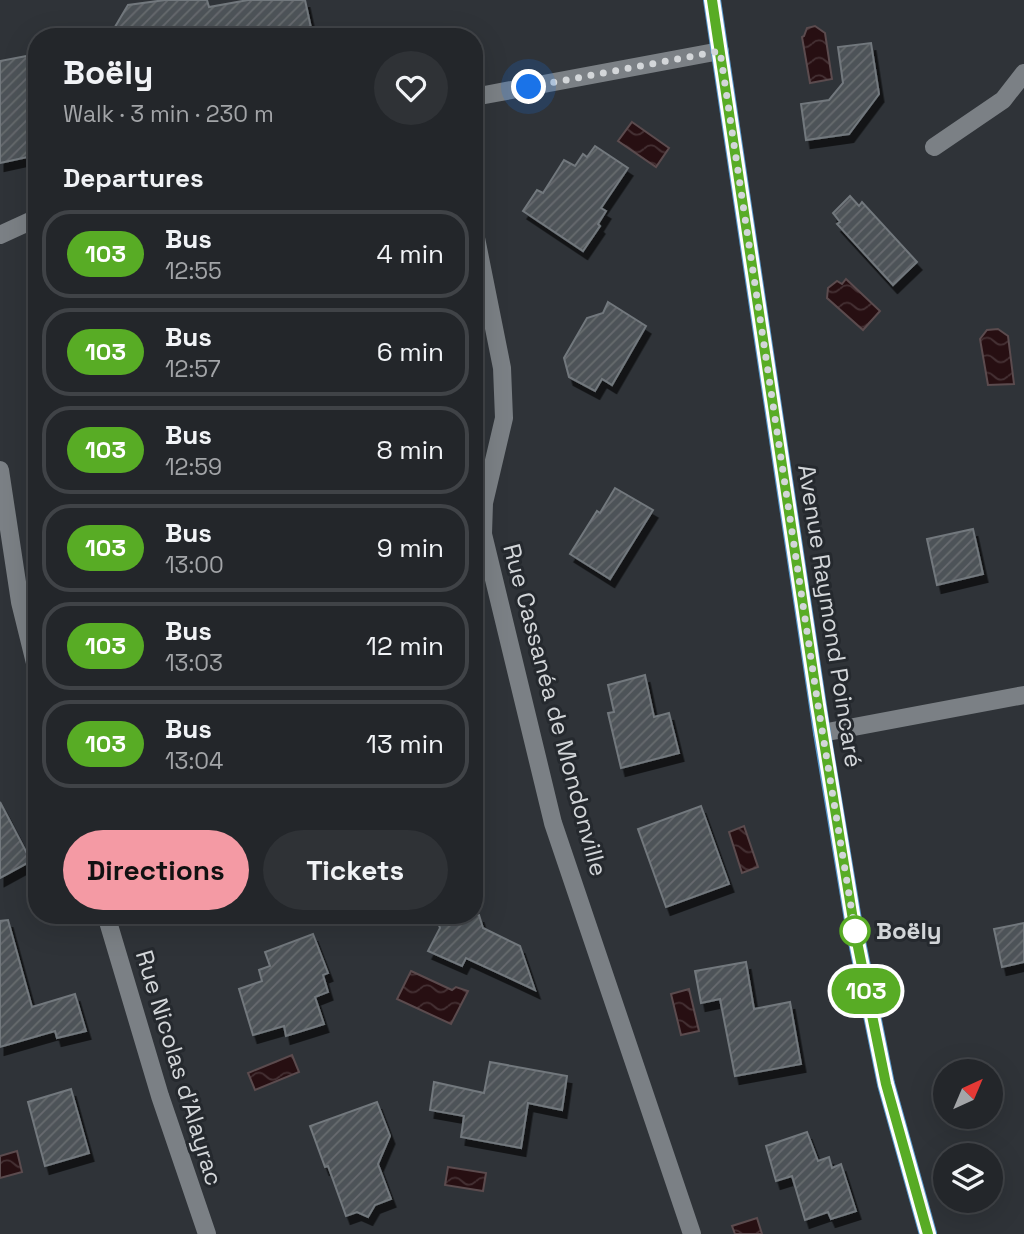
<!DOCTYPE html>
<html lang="en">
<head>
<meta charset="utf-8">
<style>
  body { margin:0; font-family:"Space Grotesk",sans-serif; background:#2f3236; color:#f1f3f6; height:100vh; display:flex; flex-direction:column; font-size:26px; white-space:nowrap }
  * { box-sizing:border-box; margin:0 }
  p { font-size:23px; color:#a3a5a8 }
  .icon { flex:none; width:38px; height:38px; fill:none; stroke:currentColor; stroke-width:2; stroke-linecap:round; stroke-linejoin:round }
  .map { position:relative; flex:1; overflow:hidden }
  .sheet { position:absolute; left:28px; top:28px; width:455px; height:896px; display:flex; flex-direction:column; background:#23262a; border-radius:28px; box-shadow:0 7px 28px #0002,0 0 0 2px #404347 }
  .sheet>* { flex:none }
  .badge { padding:0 14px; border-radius:23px; font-size:24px; line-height:46px }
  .needle { width:46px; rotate:44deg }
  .buttons { position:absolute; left:933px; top:1059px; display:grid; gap:14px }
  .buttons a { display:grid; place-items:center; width:70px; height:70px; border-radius:50%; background:#23262a; box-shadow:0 7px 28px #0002,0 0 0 2px #404347; font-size:35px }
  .you { position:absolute; width:35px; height:35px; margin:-18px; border:5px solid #fff; border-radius:50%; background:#1a73e8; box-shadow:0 0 0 10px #1a73e833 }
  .map>.badge { position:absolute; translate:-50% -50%; box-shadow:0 0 0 4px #fff }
  h2 { padding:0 35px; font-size:26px; line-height:63px }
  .round { display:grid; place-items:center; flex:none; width:74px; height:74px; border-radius:37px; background:#2f3236 }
  .head { display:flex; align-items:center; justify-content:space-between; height:119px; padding:0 35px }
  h1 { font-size:33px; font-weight:600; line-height:52px }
  .primary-button { display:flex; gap:14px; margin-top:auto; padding:14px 35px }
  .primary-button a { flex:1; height:80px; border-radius:42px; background:#f49aa4; color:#111; font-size:28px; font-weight:600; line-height:80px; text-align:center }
  .primary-button a+a { background:#2f3236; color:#f1f3f6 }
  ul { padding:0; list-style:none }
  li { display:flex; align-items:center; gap:21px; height:88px; margin:0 14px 10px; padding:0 21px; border:4px solid #404347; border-radius:28px }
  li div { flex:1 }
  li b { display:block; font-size:26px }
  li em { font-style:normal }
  li .badge { min-width:77px; font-weight:700; text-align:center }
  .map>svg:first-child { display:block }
</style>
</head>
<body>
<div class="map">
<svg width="1024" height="1234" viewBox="0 0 1024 1234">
  <defs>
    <pattern id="water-waves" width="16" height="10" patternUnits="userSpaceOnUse" patternTransform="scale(1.75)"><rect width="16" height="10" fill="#270f12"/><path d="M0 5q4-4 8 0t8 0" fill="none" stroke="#453134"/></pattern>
    <pattern id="building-hatch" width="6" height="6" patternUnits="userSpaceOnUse" patternTransform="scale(1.75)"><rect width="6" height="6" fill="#4e5358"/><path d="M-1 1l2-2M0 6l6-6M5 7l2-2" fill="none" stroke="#676b6f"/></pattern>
    <filter id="shadow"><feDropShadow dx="4.5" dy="8" stdDeviation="0" flood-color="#0009"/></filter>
  </defs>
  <rect width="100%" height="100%" fill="#2f3338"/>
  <g fill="url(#water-waves)" stroke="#5b4b4e" stroke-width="2">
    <path d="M 815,26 L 825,33 L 832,79 L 810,83 L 802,37 L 804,36 L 807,28 Z"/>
    <path d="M 632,122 L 669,148 L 656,167 L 618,141 Z"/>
    <path d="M 846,279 L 880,311 L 863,330 L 827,298 L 828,288 L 837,281 L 842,284 Z"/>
    <path d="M 998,329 L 1008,336 L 1014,384 L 988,385 L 980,339 L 987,330 Z"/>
    <path d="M 744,826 L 758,867 L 742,873 L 729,832 Z"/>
    <path d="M 411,971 L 452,990 L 456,987 L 468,991 L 451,1024 L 397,999 Z"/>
    <path d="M 689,989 L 699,1031 L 681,1035 L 671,994 Z"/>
    <path d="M 292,1055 L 299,1072 L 255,1090 L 248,1073 Z"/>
    <path d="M 17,1151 L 22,1172 L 0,1178 L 0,1156 Z"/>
    <path d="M 448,1167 L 486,1173 L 483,1191 L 445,1185 Z"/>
    <path d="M 757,1218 L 762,1234 L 735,1234 L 732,1226 Z"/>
  </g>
  <g fill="url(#building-hatch)" stroke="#72787d" stroke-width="2" filter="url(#shadow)">
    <path d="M 165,0 L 207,0 L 209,7 L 248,0 L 305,0 L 313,37 L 109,37 L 128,5 Z"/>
    <path d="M 871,43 L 879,94 L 849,134 L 806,140 L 801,104 L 829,100 L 843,83 L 838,47 Z"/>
    <path d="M 37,54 L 37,155 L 0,163 L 0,61 Z"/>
    <path d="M 595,146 L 628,168 L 601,208 L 606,211 L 598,224 L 600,226 L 583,251 L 523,211 L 537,190 L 543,193 L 564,160 L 575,166 L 583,154 L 587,157 Z"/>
    <path d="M 850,196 L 859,206 L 862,202 L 917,262 L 893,285 L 837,224 L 840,222 L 833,213 Z"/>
    <path d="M 608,302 L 646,326 L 612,385 L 602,379 L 595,391 L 569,377 L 564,358 L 587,318 L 603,313 Z"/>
    <path d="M 615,488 L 653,510 L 610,579 L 570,554 L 597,511 L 600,513 Z"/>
    <path d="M 973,529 L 983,574 L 937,585 L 927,539 Z"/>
    <path d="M 645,675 L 654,717 L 669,713 L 679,753 L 621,768 L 608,713 L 614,712 L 608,685 Z"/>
    <path d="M 0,802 L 31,861 L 0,878 Z"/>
    <path d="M 701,806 L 729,884 L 666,907 L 638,829 Z"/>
    <path d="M 435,915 L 479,915 L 483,928 L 520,946 L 535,990 L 466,958 L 462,966 L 428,951 L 440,928 Z"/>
    <path d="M 8,920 L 32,1007 L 75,994 L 86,1031 L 57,1038 L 55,1031 L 0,1047 L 0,921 Z"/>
    <path d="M 1024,923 L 1024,962 L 1002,967 L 994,929 Z"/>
    <path d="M 313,934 L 328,973 L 323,975 L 328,992 L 315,997 L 324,1024 L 286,1036 L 284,1026 L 253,1035 L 239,989 L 262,981 L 259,970 L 270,966 L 265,952 Z"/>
    <path d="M 746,962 L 754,1009 L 790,1002 L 801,1064 L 735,1076 L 720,999 L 701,1003 L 695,971 Z"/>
    <path d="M 490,1062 L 567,1076 L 562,1110 L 528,1103 L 521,1148 L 461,1137 L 464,1116 L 430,1110 L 434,1082 L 484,1093 Z"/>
    <path d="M 71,1089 L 89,1153 L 45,1166 L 28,1102 Z"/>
    <path d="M 377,1102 L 390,1136 L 378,1164 L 391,1199 L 375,1205 L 368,1217 L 357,1212 L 346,1216 L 328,1166 L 325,1167 L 310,1126 Z"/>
    <path d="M 807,1132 L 818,1161 L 829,1157 L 832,1168 L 841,1164 L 856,1211 L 831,1219 L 828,1212 L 805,1220 L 792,1176 L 776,1181 L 766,1146 Z"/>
  </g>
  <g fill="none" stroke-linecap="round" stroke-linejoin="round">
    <g stroke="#7b8085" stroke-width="18">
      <path d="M 474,97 L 720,51"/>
      <path d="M 934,147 L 1003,100 L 1024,73"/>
      <path d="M 474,228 L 502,368 L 504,418 L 484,503 L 483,534 L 553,823 L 692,1234"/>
      <path d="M 0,235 L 37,218"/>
      <path d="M 0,470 L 20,602 L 37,671"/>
      <path d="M 822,733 L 1024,695"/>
      <path d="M 106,915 L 160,1096 L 207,1234"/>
    </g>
    <path stroke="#5898cc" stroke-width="18" d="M 712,0 L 822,733 L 855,932 L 886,1084 L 928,1234"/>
  </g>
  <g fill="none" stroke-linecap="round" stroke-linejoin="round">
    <defs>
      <path id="line" d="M 712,0 L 818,705 L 855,932 L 886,1084 L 928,1234"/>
    </defs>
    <use href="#line" stroke="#fff" stroke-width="16"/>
    <use href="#line" stroke="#58ac25" stroke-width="10"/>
    <path stroke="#d3d6d9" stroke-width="7" stroke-dasharray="0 12.6" d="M 529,87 L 720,51 L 818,705 L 855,931"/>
  </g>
  <circle fill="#fff" stroke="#58ac25" stroke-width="3.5" cx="855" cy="931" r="14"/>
  <g text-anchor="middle" stroke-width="6" stroke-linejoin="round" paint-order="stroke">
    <g font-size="24" fill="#d3d6d9" stroke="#25292e">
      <text transform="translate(830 616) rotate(81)" y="8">Avenue Raymond Poincaré</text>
      <text transform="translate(555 710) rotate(75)" y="8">Rue Cassanéa de Mondonville</text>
      <text transform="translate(179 1068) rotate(73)" y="8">Rue Nicolas d'Alayrac</text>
    </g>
    <g font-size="24" font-weight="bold" fill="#d3d6d9" stroke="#25292e" text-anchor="start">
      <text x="876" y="939">Boëly</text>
    </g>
  </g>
</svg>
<div class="buttons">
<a><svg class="needle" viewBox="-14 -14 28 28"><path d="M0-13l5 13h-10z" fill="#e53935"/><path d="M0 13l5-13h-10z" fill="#a3a5a8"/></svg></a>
<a><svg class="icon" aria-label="layers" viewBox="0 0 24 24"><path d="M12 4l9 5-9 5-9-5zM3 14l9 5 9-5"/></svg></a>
</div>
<div class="you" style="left:529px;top:87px"></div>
<b class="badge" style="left:866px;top:991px;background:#58ac25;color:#fff">103</b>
<section class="sheet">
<div class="head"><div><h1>Boëly</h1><p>Walk · 3 min · 230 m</p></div><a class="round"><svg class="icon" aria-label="heart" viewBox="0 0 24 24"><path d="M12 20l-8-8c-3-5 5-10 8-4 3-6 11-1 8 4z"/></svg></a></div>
<h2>Departures</h2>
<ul>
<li><span class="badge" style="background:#58ac25;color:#fff">103</span><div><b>Bus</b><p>12:55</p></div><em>4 min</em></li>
<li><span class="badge" style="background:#58ac25;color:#fff">103</span><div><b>Bus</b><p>12:57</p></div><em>6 min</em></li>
<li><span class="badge" style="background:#58ac25;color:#fff">103</span><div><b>Bus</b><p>12:59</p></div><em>8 min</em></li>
<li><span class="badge" style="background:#58ac25;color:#fff">103</span><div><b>Bus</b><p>13:00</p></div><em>9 min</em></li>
<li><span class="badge" style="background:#58ac25;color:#fff">103</span><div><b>Bus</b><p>13:03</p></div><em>12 min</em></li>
<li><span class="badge" style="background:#58ac25;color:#fff">103</span><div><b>Bus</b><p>13:04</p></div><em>13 min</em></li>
</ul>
<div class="primary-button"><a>Directions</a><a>Tickets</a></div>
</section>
</div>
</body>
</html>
